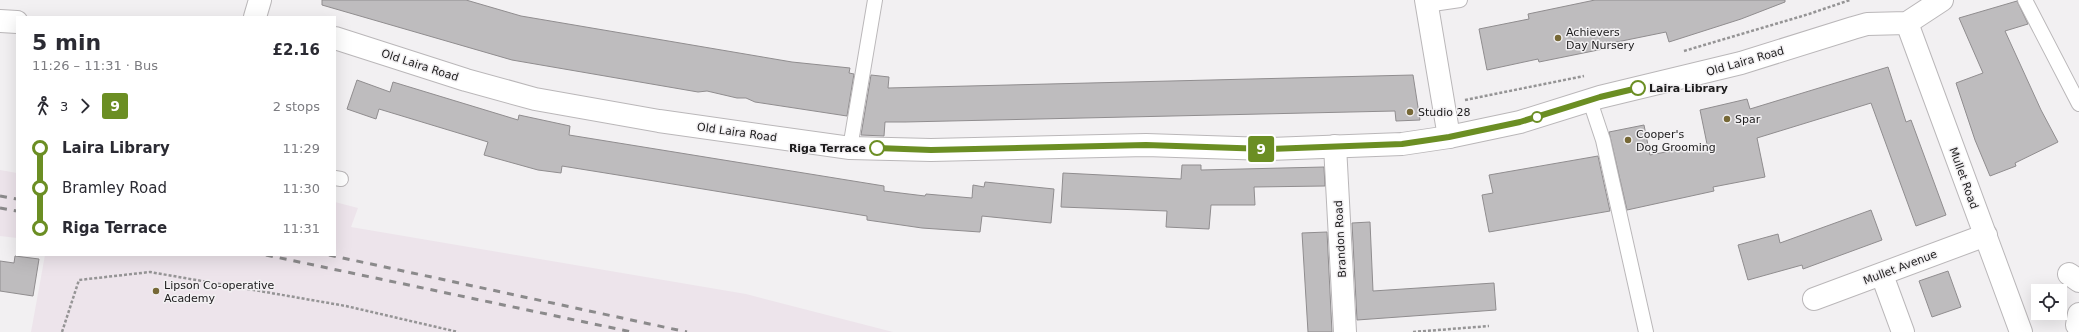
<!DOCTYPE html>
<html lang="en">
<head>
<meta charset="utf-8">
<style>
  body { margin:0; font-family:"DejaVu Sans",sans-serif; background:#f7f7f7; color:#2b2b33; height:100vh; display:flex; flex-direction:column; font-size:15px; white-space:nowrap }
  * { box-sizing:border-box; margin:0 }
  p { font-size:13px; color:#7c7c81 }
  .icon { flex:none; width:22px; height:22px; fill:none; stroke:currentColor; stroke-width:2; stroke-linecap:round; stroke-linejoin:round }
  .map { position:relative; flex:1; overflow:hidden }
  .panel { position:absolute; left:16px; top:16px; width:320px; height:240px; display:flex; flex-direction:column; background:#fff; border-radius:0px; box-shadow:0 4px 16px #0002 }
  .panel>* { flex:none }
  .badge { padding:0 8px; border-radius:3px; font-size:14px; line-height:26px }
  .fabs { position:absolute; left:2031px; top:284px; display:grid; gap:8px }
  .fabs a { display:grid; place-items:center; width:36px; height:36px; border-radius:0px; background:#fff; box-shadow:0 4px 16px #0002; font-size:20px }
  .map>.badge { position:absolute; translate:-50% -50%; box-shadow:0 0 0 2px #fff }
  .legs { display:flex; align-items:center; gap:6px; height:44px; padding:0 16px; font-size:13px }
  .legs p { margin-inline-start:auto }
  .head { display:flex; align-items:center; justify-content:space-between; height:68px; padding:0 16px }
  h1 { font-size:22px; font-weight:700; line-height:30px }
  ul { padding:0 16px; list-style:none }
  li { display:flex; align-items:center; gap:14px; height:40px; font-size:15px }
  li i { display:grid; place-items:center; width:6px; height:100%; margin:0 5px; background:currentColor }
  li i::after { content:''; width:10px; height:10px; margin:-5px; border:3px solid; border-radius:50%; background:#fff }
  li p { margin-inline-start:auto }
  li:first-child i { background:linear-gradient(#0000 50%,currentColor 0) }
  li:last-child i { background:linear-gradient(currentColor 50%,#0000 0) }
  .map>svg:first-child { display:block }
</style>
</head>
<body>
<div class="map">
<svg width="2079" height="332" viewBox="0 0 2079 332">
  <rect width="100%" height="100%" fill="#f2f0f2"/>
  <g fill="#ede4eb">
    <path d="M 0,170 L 17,173 L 17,238 L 0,236 Z"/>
    <path d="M 335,202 L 358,208 L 351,227 L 746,294 L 893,332 L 31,332 L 45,255 L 335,255 Z"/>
  </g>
  <g fill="#bebcbe" stroke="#908d8f">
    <path d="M 322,0 L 466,0 L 521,16 L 792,62 L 850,68 L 849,73 L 854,74 L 847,116 L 755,102 L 746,98 L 737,98 L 707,91 L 698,92 L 512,60 L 322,5 Z"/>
    <path d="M 1595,0 L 1785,0 L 1785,2 L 1741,19 L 1669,42 L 1666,32 L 1607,44 L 1608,48 L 1539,62 L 1538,59 L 1487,70 L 1479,29 L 1529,19 L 1528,14 Z"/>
    <path d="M 2017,1 L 2028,24 L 2005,31 L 2041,110 L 2058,142 L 2015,163 L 2016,166 L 1990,176 L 1975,140 L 1956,83 L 1983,73 L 1959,18 Z"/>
    <path d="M 1888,67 L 1906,122 L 1911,120 L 1946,215 L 1916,226 L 1871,103 L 1757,138 L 1765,177 L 1713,187 L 1714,191 L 1627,210 L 1609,132 L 1644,125 L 1650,155 L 1707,144 L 1700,110 L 1747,99 L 1750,109 Z"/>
    <path d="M 871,75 L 889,77 L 888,88 L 1413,75 L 1420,120 L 1396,121 L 1395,111 L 905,122 L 885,122 L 884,136 L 861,135 Z"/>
    <path d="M 357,80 L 390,92 L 393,82 L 518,120 L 519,115 L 570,126 L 569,135 L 884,186 L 884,191 L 925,196 L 926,194 L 972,198 L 973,185 L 984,187 L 985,182 L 1054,189 L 1051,223 L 982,216 L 980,232 L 922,228 L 867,220 L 867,216 L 624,176 L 562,166 L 561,173 L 538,170 L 484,155 L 488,142 L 379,109 L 376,119 L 347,109 Z"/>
    <path d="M 1598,156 L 1610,211 L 1489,232 L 1482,195 L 1493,193 L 1489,175 Z"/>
    <path d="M 1182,165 L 1201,165 L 1201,170 L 1324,167 L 1325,186 L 1254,187 L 1255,205 L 1211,205 L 1209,229 L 1166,227 L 1167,211 L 1061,207 L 1063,173 L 1181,179 Z"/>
    <path d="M 1871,210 L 1882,240 L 1803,269 L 1802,265 L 1748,280 L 1738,245 L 1778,234 L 1780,243 Z"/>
    <path d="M 1370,222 L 1373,291 L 1494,283 L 1496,310 L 1357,320 L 1352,223 Z"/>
    <path d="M 1327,232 L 1332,332 L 1308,332 L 1302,233 Z"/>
    <path d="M 15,256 L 39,259 L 33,296 L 0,291 L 0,261 L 14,263 Z"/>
    <path d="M 1948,271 L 1961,307 L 1932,317 L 1919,281 Z"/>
  </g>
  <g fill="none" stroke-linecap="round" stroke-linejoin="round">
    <defs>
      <g id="lane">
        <path d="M 2025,0 L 2079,104"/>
        <path d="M 1426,5 L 1460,0"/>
        <path d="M 1590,101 L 1603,140 L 1646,332"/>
        <path d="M 850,148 L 875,0"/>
        <path d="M 335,178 L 341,179"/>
      </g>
      <g id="street">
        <path d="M 1426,0 L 1449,137"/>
        <path d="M 255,17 L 260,0"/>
        <path d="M 1907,23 L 2021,332"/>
        <path d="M 1335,146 L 1345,332"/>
        <path d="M 2069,274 L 2079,281"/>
        <path d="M 1882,275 L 1903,332"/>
        <path d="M 1814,299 L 1986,235"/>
        <path d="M 2079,314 L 2077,325 L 2079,327"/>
      </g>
      <g id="secondary">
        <path d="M 0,21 L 17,22"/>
        <path d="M 335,38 L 466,80 L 535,99 L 659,121 L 850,148 L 931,150 L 1146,145 L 1267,149 L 1402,144 L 1449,137 L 1520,122 L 1600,97 L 1741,63 L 1853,28 L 1867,24 L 1907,23 L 1942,0"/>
      </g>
    </defs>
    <use href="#lane" stroke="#bab7b9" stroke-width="16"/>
    <use href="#street" stroke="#bab7b9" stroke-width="24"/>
    <use href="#secondary" stroke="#bab7b9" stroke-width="24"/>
    <g stroke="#959495" stroke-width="2.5" stroke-dasharray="3 2" stroke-linecap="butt">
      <path d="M 1684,51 L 1809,14 L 1850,0"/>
      <path d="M 1465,100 L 1584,76"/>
      <path d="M 62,332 L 79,280 L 150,272 L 346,306 L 458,332"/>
      <path d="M 1413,332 L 1489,326"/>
    </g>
    <use href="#lane" stroke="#fff" stroke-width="14"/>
    <use href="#street" stroke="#fff" stroke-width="22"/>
    <use href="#secondary" stroke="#fff" stroke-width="22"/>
    <g stroke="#8b8a8b" stroke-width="3" stroke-dasharray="7 7" stroke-linecap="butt">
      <path d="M 0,196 L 17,199"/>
      <path d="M 0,208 L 17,211"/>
      <path d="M 266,255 L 632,332"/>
      <path d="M 329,255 L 687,332"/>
    </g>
  </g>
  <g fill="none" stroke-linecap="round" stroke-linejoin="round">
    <defs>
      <path id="line-1" d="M 877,148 L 931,150 L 1146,145 L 1267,149 L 1402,144 L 1449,137 L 1520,122 L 1600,97 L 1638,88"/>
    </defs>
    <use href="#line-1" stroke="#fff" stroke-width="9"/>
    <use href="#line-1" stroke="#6b8e23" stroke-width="6"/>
  </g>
  <g fill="#766836" stroke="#f2f0f2" stroke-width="1.5">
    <circle cx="1558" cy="38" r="4"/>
    <circle cx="1410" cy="112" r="4"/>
    <circle cx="1727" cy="119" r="4"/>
    <circle cx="1628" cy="140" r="4"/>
    <circle cx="156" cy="291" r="4"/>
  </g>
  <g fill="#fff" stroke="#6b8e23" stroke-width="2">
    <circle cx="1638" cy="88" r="7"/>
    <circle cx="1537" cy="117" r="5"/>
    <circle cx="877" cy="148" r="7"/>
  </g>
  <g text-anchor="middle" stroke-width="3" stroke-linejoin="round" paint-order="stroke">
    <g font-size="11" fill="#1c1b1c" stroke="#f2f0f2" text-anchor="start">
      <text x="1566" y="36">Achievers<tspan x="1566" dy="13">Day Nursery</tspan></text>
      <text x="1418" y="116">Studio 28</text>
      <text x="1735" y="123">Spar</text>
      <text x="1636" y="138">Cooper's<tspan x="1636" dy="13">Dog Grooming</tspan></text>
      <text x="164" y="289">Lipson Co-operative<tspan x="164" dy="13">Academy</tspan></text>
    </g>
    <g font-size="11" fill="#1c1b1c" stroke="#f2f0f2">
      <text transform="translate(1745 61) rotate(-16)" y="4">Old Laira Road</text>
      <text transform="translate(420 65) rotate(18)" y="4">Old Laira Road</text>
      <text transform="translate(737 132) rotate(8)" y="4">Old Laira Road</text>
      <text transform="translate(1964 178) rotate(70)" y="4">Mullet Road</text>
      <text transform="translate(1340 239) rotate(-93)" y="4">Brandon Road</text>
      <text transform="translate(1900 267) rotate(-21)" y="4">Mullet Avenue</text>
    </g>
    <g font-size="11" font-weight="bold" fill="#1c1b1c" stroke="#f2f0f2" text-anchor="start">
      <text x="1649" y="92">Laira Library</text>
      <text x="866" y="152" text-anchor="end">Riga Terrace</text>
    </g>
  </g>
</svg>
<div class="fabs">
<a><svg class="icon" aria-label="locate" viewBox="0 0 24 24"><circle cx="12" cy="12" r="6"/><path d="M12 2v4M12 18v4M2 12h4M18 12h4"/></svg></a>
</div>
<b class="badge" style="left:1261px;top:149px;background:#6b8e23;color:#fff">9</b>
<section class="panel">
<div class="head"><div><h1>5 min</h1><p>11:26 – 11:31 · Bus</p></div><b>£2.16</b></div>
<div class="legs"><svg class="icon" aria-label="walk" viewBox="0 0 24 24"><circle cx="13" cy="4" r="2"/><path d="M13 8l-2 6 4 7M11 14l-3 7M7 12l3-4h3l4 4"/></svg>3<svg class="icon" aria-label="forward" viewBox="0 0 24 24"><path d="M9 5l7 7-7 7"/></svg><b class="badge" style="background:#6b8e23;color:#fff">9</b><p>2 stops</p></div>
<ul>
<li><i style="color:#6b8e23"></i><b>Laira Library</b><p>11:29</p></li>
<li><i style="color:#6b8e23"></i><span>Bramley Road</span><p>11:30</p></li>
<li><i style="color:#6b8e23"></i><b>Riga Terrace</b><p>11:31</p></li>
</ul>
</section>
</div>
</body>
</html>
